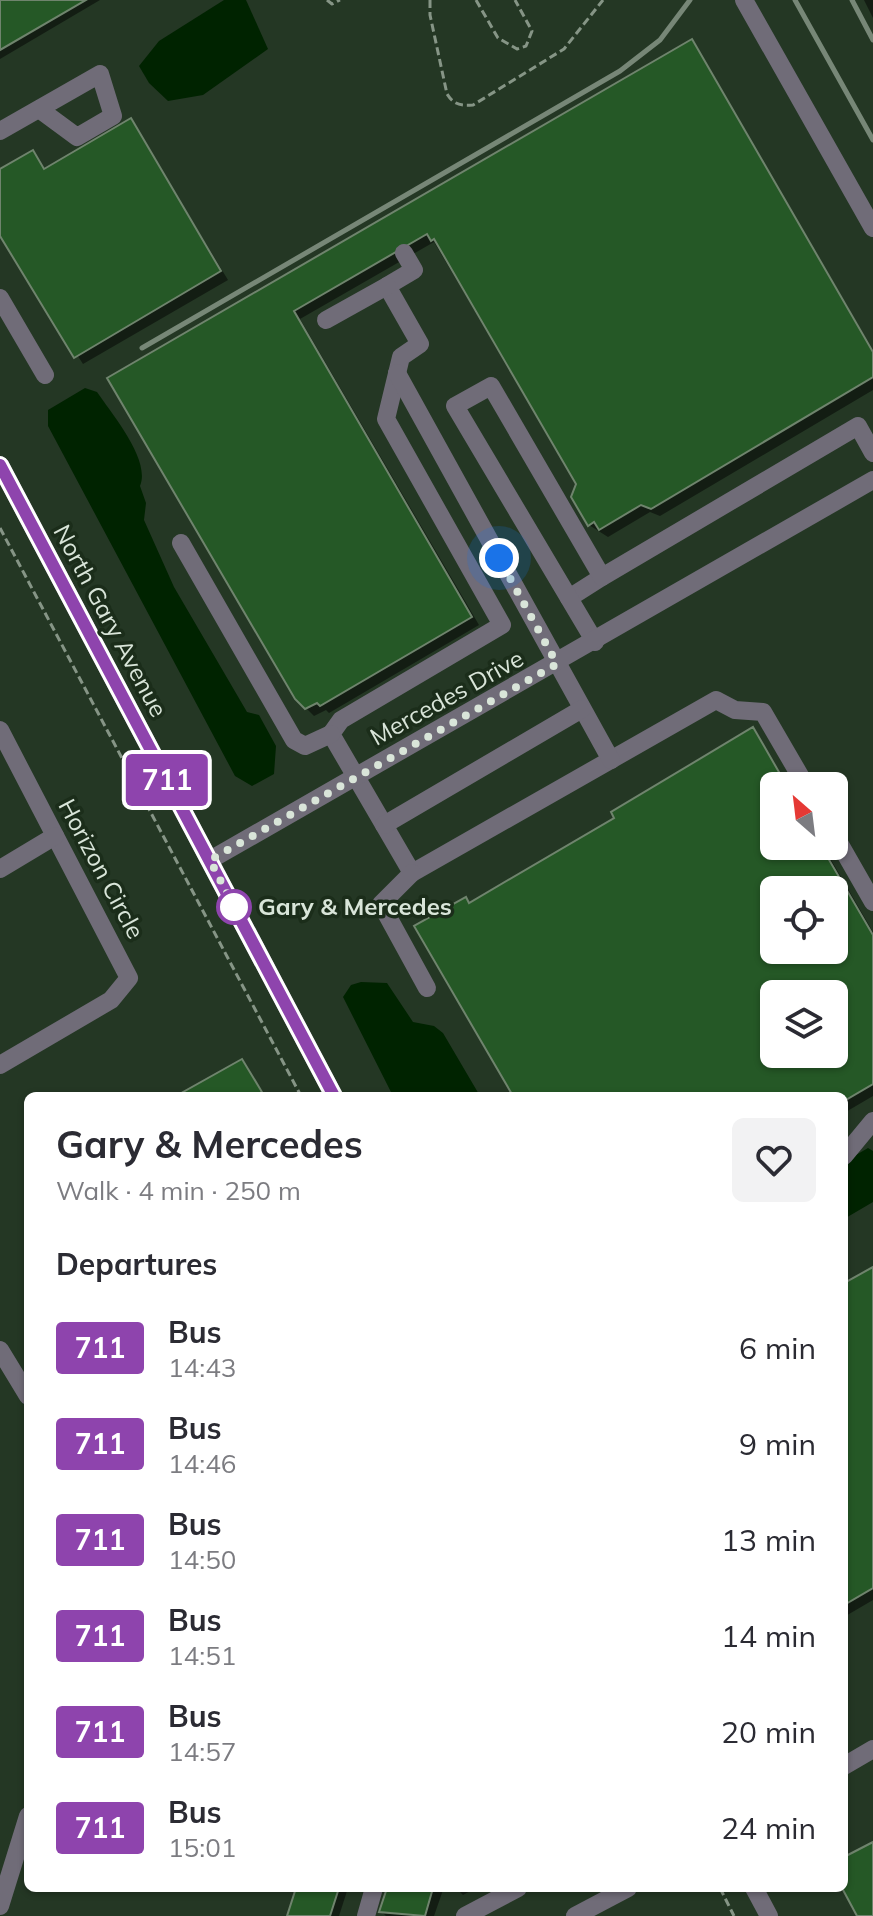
<!DOCTYPE html>
<html lang="en">
<head>
<meta charset="utf-8">
<style>
  body { margin:0; font-family:Mulish,sans-serif; background:#f2f2f3; color:#2b2b33; height:100vh; display:flex; flex-direction:column; font-size:30px; white-space:nowrap }
  * { box-sizing:border-box; margin:0 }
  p { font-size:26px; color:#7c7c81 }
  .icon { flex:none; width:44px; height:44px; fill:none; stroke:currentColor; stroke-width:2; stroke-linecap:round; stroke-linejoin:round }
  .map { position:relative; flex:1; overflow:hidden }
  .side { position:absolute; left:24px; top:1092px; width:824px; height:800px; display:flex; flex-direction:column; background:#fff; border-radius:12px; box-shadow:0 2px 6px #0004 }
  .side>* { flex:none }
  .badge { padding:0 16px; border-radius:6px; font-size:28px; line-height:52px }
  .needle { width:52px; rotate:332deg }
  .controls { position:absolute; left:760px; top:772px; display:grid; gap:16px }
  .controls a { display:grid; place-items:center; width:88px; height:88px; border-radius:12px; background:#fff; box-shadow:0 2px 6px #0004; font-size:40px }
  .you { position:absolute; width:40px; height:40px; margin:-20px; border:6px solid #fff; border-radius:50%; background:#1a73e8; box-shadow:0 0 0 12px #1a73e833 }
  .map>.badge { position:absolute; translate:-50% -50%; box-shadow:0 0 0 4px #fff }
  h2 { padding:0 32px; font-size:30px; line-height:72px }
  .round { display:grid; place-items:center; flex:none; width:84px; height:84px; border-radius:12px; background:#f2f2f3 }
  .overview { display:flex; align-items:center; justify-content:space-between; height:136px; padding:0 32px }
  h1 { font-size:38px; font-weight:700; line-height:60px }
  ul { padding:0; list-style:none }
  li { display:flex; align-items:center; gap:24px; height:96px; padding:0 32px }
  li div { flex:1 }
  li b { display:block; font-size:30px }
  li em { font-style:normal }
  li .badge { min-width:88px; font-weight:700; text-align:center }
  .map>svg:first-child { display:block }
</style>
</head>
<body>
<div class="map">
<svg width="873" height="1916" viewBox="0 0 873 1916">
  <rect width="100%" height="100%" fill="#243724"/>
  <g fill="#002300">
    <path d="M 224,0 L 246,0 L 268,49 L 203,95 L 168,101 L 149,83 L 139,66 L 159,41 Z"/>
    <path d="M 85,388 L 97,392 C 112,414 151,460 140,486 L 146,503 L 144,520 L 174,587 L 247,712 L 259,715 L 276,746 L 274,774 L 252,786 L 235,776 L 48,426 L 48,410 Z"/>
    <path d="M 361,982 L 387,983 L 413,1022 L 434,1026 L 443,1033 L 480,1096 L 393,1096 L 343,997 L 351,985 Z"/>
    <path d="M 868,1148 L 873,1151 L 873,1202 L 844,1219 L 844,1162 Z"/>
  </g>
  <g fill="#0007" fill-rule="evenodd">
    <path d="M 0,0 L 100,0 L 0,59 Z"/>
    <path d="M 864,0 L 873,0 L 873,18 Z"/>
    <path d="M 692,41 L 873,350 L 873,390 L 660,516 L 650,512 L 608,537 L 589,525 L 578,484 L 434,242 L 300,319 L 479,625 L 329,713 L 326,710 L 314,716 L 296,698 L 110,378 Z"/>
    <path d="M 131,120 L 228,280 L 83,364 L 0,236 L 0,171 L 32,152 L 46,170 Z"/>
    <path d="M 752,730 L 788,786 L 774,786 L 774,846 L 823,846 L 873,932 L 873,1096 L 844,1113 L 844,1096 L 516,1096 L 465,899 L 471,904 L 617,819 ZM 774,890 L 834,890 L 834,950 L 774,950 ZM 774,994 L 834,994 L 834,1054 L 774,1054 Z"/>
    <path d="M 241,1061 L 266,1096 L 181,1096 Z"/>
    <path d="M 873,1269 L 873,1600 L 844,1617 L 844,1286 Z"/>
    <path d="M 298,1888 L 348,1888 L 339,1916 L 289,1916 Z"/>
    <path d="M 389,1888 L 441,1888 L 443,1890 L 434,1916 L 386,1916 L 382,1912 Z"/>
    <path d="M 456,1888 L 476,1888 L 463,1895 Z"/>
  </g>
  <g fill="#255826" stroke="#6f846d" stroke-width="2" fill-rule="evenodd">
    <path d="M 0,0 L 86,0 L 0,50 Z"/>
    <path d="M 692,39 L 873,352 L 873,377 L 651,509 L 641,505 L 599,530 L 594,522 L 588,526 L 571,497 L 576,484 L 434,239 L 431,241 L 427,234 L 294,311 L 472,617 L 320,706 L 317,703 L 305,709 L 295,699 L 107,378 Z"/>
    <path d="M 131,118 L 221,271 L 74,358 L 0,236 L 0,169 L 33,150 L 44,169 Z"/>
    <path d="M 753,727 L 787,786 L 774,786 L 774,846 L 821,846 L 873,935 L 873,1084 L 844,1101 L 844,1096 L 513,1096 L 414,926 L 466,897 L 469,903 L 614,818 L 611,812 ZM 774,890 L 834,890 L 834,950 L 774,950 ZM 774,994 L 834,994 L 834,1054 L 774,1054 Z"/>
    <path d="M 242,1059 L 262,1092 L 254,1096 L 176,1096 Z"/>
    <path d="M 873,1267 L 873,1588 L 844,1605 L 844,1283 Z"/>
    <path d="M 873,1842 L 873,1916 L 857,1916 L 842,1888 L 844,1857 Z"/>
    <path d="M 296,1888 L 339,1888 L 330,1916 L 287,1916 Z"/>
    <path d="M 387,1888 L 433,1888 L 425,1916 L 379,1912 Z"/>
  </g>
  <g fill="none" stroke-linecap="round" stroke-linejoin="round">
    <g stroke="#869586" stroke-width="3" stroke-dasharray="8 4" stroke-linecap="butt">
      <path d="M 327,0 L 332,4 L 340,0"/>
      <path d="M 430,0 L 430,15 L 447,94 C 454,105 461,106 473,105 L 564,49 L 603,0"/>
      <path d="M 476,0 L 498,38 L 517,49 L 526,46 L 532,31 L 515,0"/>
      <path d="M 0,528 L 301,1096"/>
      <path d="M 720,1888 L 734,1916"/>
    </g>
    <g stroke="#706c78" stroke-width="18">
      <path d="M 744,0 L 873,228"/>
      <path d="M 0,131 L 100,74 L 113,116 L 77,137 L 39,109"/>
      <path d="M 404,253 L 414,270 L 387,286 L 420,344 L 401,357 L 386,419 L 502,625 L 341,720 L 331,734 L 412,873 L 716,700 L 735,710 L 763,712 L 806,786"/>
      <path d="M 0,298 L 45,375"/>
      <path d="M 326,320 L 387,286"/>
      <path d="M 397,373 L 611,760"/>
      <path d="M 0,465 L 334,1096"/>
      <path d="M 181,543 L 294,740 L 305,746 L 331,734"/>
      <path d="M 569,598 L 602,577"/>
      <path d="M 595,642 L 455,406 L 491,386 L 602,577 L 858,426 L 873,453"/>
      <path d="M 0,730 L 129,978 L 111,1000 L 0,1065"/>
      <path d="M 384,825 L 582,709"/>
      <path d="M 834,834 L 873,902"/>
      <path d="M 210,860 L 873,480"/>
      <path d="M 0,869 L 55,836"/>
      <path d="M 412,873 L 381,904 L 427,988"/>
      <path d="M 844,1156 L 873,1121"/>
      <path d="M 0,1350 L 28,1396"/>
      <path d="M 844,1766 L 873,1749"/>
      <path d="M 754,1888 L 769,1916"/>
      <path d="M 0,1906 L 28,1816"/>
      <path d="M 366,1916 L 374,1888"/>
      <path d="M 465,1916 L 518,1888"/>
      <path d="M 575,1916 L 628,1888"/>
    </g>
    <g stroke="#778777" stroke-width="5">
      <path d="M 795,0 L 873,140"/>
      <path d="M 852,0 L 873,40"/>
      <path d="M 142,348 L 620,71 L 660,40 L 690,0"/>
    </g>
  </g>
  <g fill="none" stroke-linecap="round" stroke-linejoin="round">
    <defs>
      <path id="line" d="M 0,465 L 334,1096"/>
    </defs>
    <use href="#line" stroke="#fff" stroke-width="18"/>
    <use href="#line" stroke="#8e44ad" stroke-width="12"/>
    <path stroke="#d9e5d9" stroke-width="8" stroke-dasharray="0 14.4" d="M 234,907 L 237,913 L 210,860 L 557,664 L 499,558"/>
  </g>
  <circle fill="#fff" stroke="#8e44ad" stroke-width="4" cx="234" cy="907" r="16"/>
  <g text-anchor="middle" stroke-width="7" stroke-linejoin="round" paint-order="stroke">
    <g font-size="24" fill="#d9e5d9" stroke="#1b2d1a">
      <text transform="translate(110 621) rotate(62)" y="8">North Gary Avenue</text>
      <text transform="translate(447 698) rotate(-29)" y="8">Mercedes Drive</text>
      <text transform="translate(101 869) rotate(62)" y="8">Horizon Circle</text>
    </g>
    <g font-size="24" font-weight="bold" fill="#d9e5d9" stroke="#1b2d1a" text-anchor="start">
      <text x="258" y="915">Gary &amp; Mercedes</text>
    </g>
  </g>
</svg>
<div class="controls">
<a><svg class="needle" viewBox="-14 -14 28 28"><path d="M0-13l5 13h-10z" fill="#e53935"/><path d="M0 13l5-13h-10z" fill="#7c7c81"/></svg></a>
<a><svg class="icon" aria-label="locate" viewBox="0 0 24 24"><circle cx="12" cy="12" r="6"/><path d="M12 2v4M12 18v4M2 12h4M18 12h4"/></svg></a>
<a><svg class="icon" aria-label="layers" viewBox="0 0 24 24"><path d="M12 4l9 5-9 5-9-5zM3 14l9 5 9-5"/></svg></a>
</div>
<div class="you" style="left:499px;top:558px"></div>
<b class="badge" style="left:167px;top:780px;background:#8e44ad;color:#fff">711</b>
<section class="side">
<div class="overview"><div><h1>Gary &amp; Mercedes</h1><p>Walk · 4 min · 250 m</p></div><a class="round"><svg class="icon" aria-label="heart" viewBox="0 0 24 24"><path d="M12 20l-8-8c-3-5 5-10 8-4 3-6 11-1 8 4z"/></svg></a></div>
<h2>Departures</h2>
<ul>
<li><span class="badge" style="background:#8e44ad;color:#fff">711</span><div><b>Bus</b><p>14:43</p></div><em>6 min</em></li>
<li><span class="badge" style="background:#8e44ad;color:#fff">711</span><div><b>Bus</b><p>14:46</p></div><em>9 min</em></li>
<li><span class="badge" style="background:#8e44ad;color:#fff">711</span><div><b>Bus</b><p>14:50</p></div><em>13 min</em></li>
<li><span class="badge" style="background:#8e44ad;color:#fff">711</span><div><b>Bus</b><p>14:51</p></div><em>14 min</em></li>
<li><span class="badge" style="background:#8e44ad;color:#fff">711</span><div><b>Bus</b><p>14:57</p></div><em>20 min</em></li>
<li><span class="badge" style="background:#8e44ad;color:#fff">711</span><div><b>Bus</b><p>15:01</p></div><em>24 min</em></li>
</ul>
</section>
</div>
</body>
</html>
